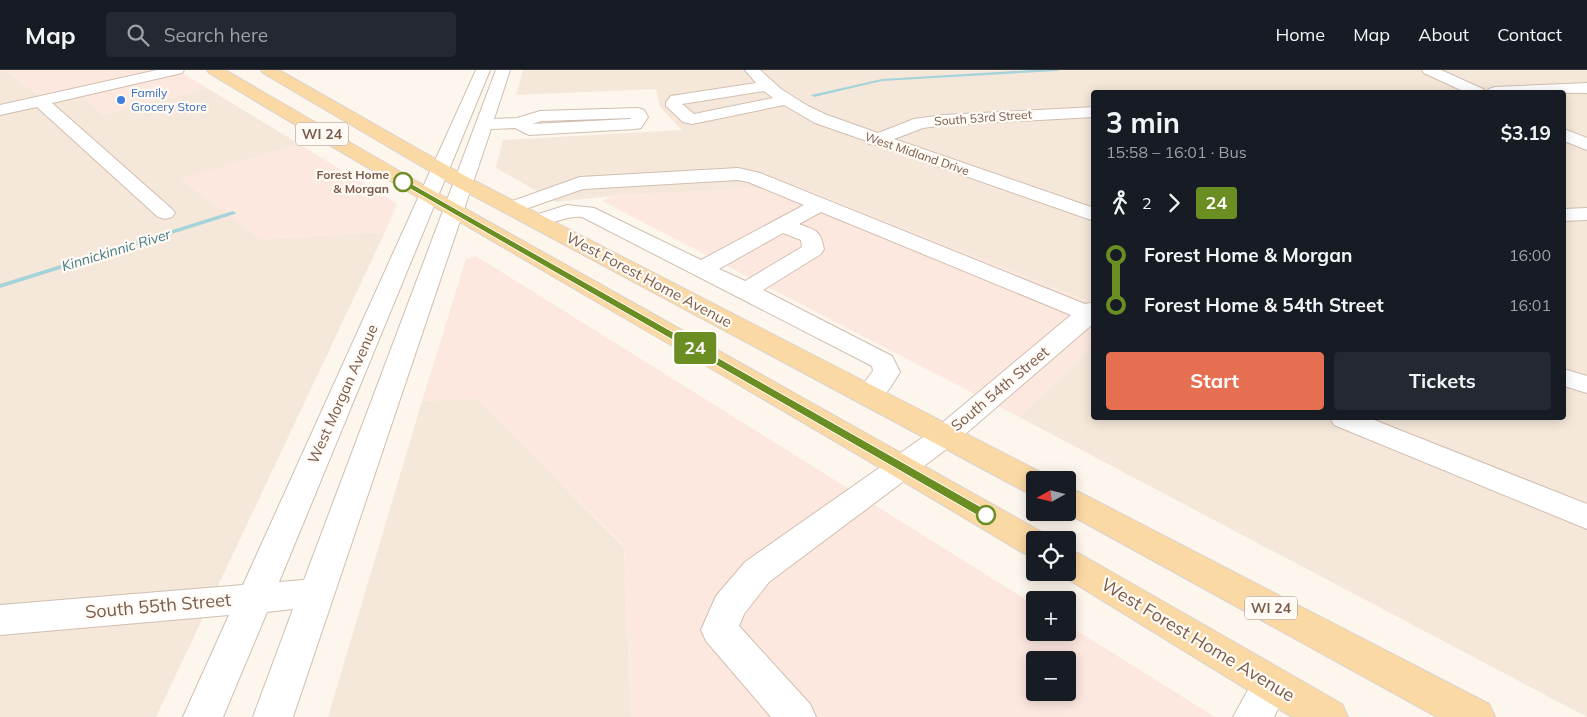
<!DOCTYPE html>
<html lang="en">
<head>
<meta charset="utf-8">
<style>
  body { margin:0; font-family:Mulish,sans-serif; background:#242831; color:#f1f3f6; height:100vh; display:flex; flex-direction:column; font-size:19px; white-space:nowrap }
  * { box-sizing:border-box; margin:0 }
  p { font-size:16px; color:#9ea1a6 }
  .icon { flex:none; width:28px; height:28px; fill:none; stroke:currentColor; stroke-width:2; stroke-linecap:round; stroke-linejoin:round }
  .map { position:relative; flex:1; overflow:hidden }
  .details { position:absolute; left:1091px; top:20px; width:475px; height:330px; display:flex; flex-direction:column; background:#171b24; border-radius:5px; box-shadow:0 2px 12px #0003 }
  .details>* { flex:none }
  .badge { padding:0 10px; border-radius:4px; font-size:18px; line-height:32px }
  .needle { width:32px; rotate:262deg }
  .controls { position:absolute; left:1026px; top:401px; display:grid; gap:10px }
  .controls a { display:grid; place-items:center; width:50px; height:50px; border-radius:5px; background:#171b24; box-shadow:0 2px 12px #0003; font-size:25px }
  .map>.badge { position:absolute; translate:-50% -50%; box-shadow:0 0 0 2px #fff }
  .legs { display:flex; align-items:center; gap:8px; height:55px; padding:0 15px; font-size:16px }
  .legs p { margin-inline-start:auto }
  .head { display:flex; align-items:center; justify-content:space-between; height:85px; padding:0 15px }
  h1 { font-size:28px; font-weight:700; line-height:38px }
  .primary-button { display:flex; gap:10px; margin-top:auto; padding:10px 15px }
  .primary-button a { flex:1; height:58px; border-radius:5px; background:#e76f51; color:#fff; font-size:20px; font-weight:700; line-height:58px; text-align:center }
  .primary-button a+a { background:#242831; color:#f1f3f6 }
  ul { padding:0 15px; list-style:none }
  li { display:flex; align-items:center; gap:18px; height:50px; font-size:19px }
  li i { display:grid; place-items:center; width:8px; height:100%; margin:0 6px; background:currentColor }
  li i::after { content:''; width:12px; height:12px; margin:-6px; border:4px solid; border-radius:50%; background:#171b24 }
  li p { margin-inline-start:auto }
  li:first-child i { background:linear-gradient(#0000 50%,currentColor 0) }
  li:last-child i { background:linear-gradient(currentColor 50%,#0000 0) }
  header { display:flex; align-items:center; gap:30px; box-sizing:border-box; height:70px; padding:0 25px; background:#171b24; border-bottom:1px solid #363941 }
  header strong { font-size:24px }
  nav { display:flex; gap:28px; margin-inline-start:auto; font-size:18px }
  .search { width:350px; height:45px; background:#242831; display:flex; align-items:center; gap:12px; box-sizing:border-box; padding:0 18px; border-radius:5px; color:#9ea1a6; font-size:19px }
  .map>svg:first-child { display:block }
</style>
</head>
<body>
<header>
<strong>Map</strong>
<div class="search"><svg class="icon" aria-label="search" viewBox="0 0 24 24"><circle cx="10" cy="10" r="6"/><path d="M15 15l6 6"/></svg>Search here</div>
<nav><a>Home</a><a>Map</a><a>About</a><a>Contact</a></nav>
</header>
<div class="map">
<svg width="1587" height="647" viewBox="0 0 1587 647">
  <rect width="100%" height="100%" fill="#fdf6ec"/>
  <g fill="#f5e8da">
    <path d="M 0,0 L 5,0 L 50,34 L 84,26 L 102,45 L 207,18 L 299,74 L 182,110 L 261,169 L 385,162 L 156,647 L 0,647 Z"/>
    <path d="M 523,0 L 1587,0 L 1587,647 L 1019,347 L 1094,275 L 1094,348 L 1564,348 L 1564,22 L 1094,22 L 1094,234 L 797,116 L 612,126 L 556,132 L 496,98 L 503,70 L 682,60 L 660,37 L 656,19 L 516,25 Z"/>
    <path d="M 477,328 L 624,477 L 631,647 L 328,647 L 422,331 Z"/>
  </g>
  <g fill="#fde8e0" fill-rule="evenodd">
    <path d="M 5,0 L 177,0 L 207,18 L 102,45 L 84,26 L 50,34 Z"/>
    <path d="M 299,74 L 397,134 L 385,162 L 260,169 L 181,109 Z"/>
    <path d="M 797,116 L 1094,233 L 1094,275 L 1019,347 L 602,131 L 612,126 Z"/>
    <path d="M 476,186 L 1035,535 L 1035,562 L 1068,562 L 1068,555 L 1215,647 L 631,647 L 624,476 L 477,328 L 422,331 L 466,189 ZM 1035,590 L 1068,590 L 1068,622 L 1035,622 Z"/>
  </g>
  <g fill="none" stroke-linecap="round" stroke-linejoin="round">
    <g fill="#a5d3da" fill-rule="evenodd">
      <path d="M 1032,0 L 1059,0 L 1057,1 L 882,11 L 814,27 L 811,25 L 882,9 Z"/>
      <path d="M 233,141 L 236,143 L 235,144 L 0,218 L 0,214 Z"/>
    </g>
    <defs>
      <g id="minor">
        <path d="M 157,0 L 184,0 L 182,3 L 52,33 L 172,139 L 175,143 L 172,147 L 165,149 L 158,147 L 37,37 L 0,45 L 0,35 Z"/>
        <path d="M 476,0 L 490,0 L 279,512 L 304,510 L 496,0 L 510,0 L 494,49 L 517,48 L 540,41 L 638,38 L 644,40 L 648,47 L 641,58 L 635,59 L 529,65 L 515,58 L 491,59 L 293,647 L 253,647 L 293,539 L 267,542 L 223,647 L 183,647 L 229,545 L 0,565 L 0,535 L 243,515 ZM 631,48 L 630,49 L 532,54 L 542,51 Z"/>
        <path d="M 745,0 L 760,0 L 781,19 L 808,36 L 827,45 L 878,63 L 914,49 L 944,45 L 1094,37 L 1094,47 L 944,55 L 923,58 L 894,69 L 1094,138 L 1094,151 L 877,75 L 869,74 L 867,71 L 815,53 L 784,35 L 692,54 L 683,52 L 666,36 L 666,32 L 671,26 L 756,13 ZM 764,21 L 773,28 L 694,44 L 682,34 Z"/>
        <path d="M 1422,0 L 1441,0 L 1483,19 L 1485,22 L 1465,22 L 1424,3 Z"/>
        <path d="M 1587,13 L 1587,23 L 1487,22 L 1489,19 L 1495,17 Z"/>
        <path d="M 1564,59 L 1587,68 L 1587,80 L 1564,71 Z"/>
        <path d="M 738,98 L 760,103 L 1085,234 L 1094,232 L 1094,253 L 956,372 L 769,512 L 744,544 L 739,556 L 810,634 L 816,647 L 771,647 L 706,571 L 701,560 L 716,526 L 745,492 L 936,358 L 1071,245 L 821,142 L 799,154 C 816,161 820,159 824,179 L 821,184 L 763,220 L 892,286 L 900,302 C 889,319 882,337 859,331 L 855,325 L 873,301 L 872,296 L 582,147 C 561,145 546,160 529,155 L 526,151 L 529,147 L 567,135 L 594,138 L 701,190 L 804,135 L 748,112 L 738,110 L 583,119 L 511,144 L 504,142 L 501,138 L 504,134 L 580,107 ZM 783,163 L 801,170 L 802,177 L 745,211 L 719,199 Z"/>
        <path d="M 1587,138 L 1587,150 L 1564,151 L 1564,139 Z"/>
        <path d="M 1564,299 L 1587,306 L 1587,323 L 1564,316 Z"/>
        <path d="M 1330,348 L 1369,348 L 1587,434 L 1587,459 L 1334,355 Z"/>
        <path d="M 1272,597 L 1286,602 L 1291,614 L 1274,647 L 1233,647 L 1258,602 Z"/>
      </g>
      <g id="major">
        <path d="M 207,0 L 225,0 L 425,116 L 1047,465 L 1050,470 L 1035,470 L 1035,487 L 1023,483 C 753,320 479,166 209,3 Z"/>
        <path d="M 261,0 L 279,0 L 469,108 L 1046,405 L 1049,410 L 1035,410 L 1035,424 L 1024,421 L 455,116 L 263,3 Z"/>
        <path d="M 1068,419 L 1079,422 L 1489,634 L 1495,647 L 1437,647 L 1065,442 L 1068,442 Z"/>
        <path d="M 1068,480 L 1080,484 L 1342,634 L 1348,647 L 1292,647 L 1056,502 L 1068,502 Z"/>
      </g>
    </defs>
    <use href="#minor" stroke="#d1beb0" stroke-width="2"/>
    <use href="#major" stroke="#dad1cd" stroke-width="2"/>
    <use href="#minor" fill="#fff" fill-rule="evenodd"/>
    <use href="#major" fill="#fbd9a5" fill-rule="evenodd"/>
  </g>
  <path fill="#6b8e23" stroke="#fff" d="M 400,110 L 405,110 L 990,442 L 992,445 L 990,448 L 982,448 L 400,113 Z"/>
  <circle fill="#3f7fe0" stroke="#fffaf3" stroke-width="2" cx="121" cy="30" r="5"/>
  <g fill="#fff" stroke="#6b8e23" stroke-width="2.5">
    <circle cx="403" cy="112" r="9"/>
    <circle cx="986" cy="445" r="9"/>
  </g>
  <g text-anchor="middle" stroke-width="4.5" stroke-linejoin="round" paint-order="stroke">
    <g font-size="12" fill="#366cbe" stroke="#fffaf3" text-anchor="start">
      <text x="131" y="27">Family<tspan x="131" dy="14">Grocery Store</tspan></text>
    </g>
    <g font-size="12" fill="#7a5c4d" stroke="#fffaf3">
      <text transform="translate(983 48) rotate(-4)" y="4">South 53rd Street</text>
      <text transform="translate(917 84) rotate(19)" y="4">West Midland Drive</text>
    </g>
    <g font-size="12" font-weight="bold" fill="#7a5c4d" stroke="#fffaf3" text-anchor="end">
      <text x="389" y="109">Forest Home<tspan x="389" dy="14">&amp; Morgan</tspan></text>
    </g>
    <g fill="#fffaf3" stroke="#a28b7f" stroke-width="1">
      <rect x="296" y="52.5" width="52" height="23" rx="4"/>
      <rect x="1245" y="526.5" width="52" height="23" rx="4"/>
    </g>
    <g font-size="14" font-weight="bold" fill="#7a5c4d">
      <text x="322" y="69">WI 24</text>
      <text x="1271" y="543">WI 24</text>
    </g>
    <g font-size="14" font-style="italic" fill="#437c86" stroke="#fffaf3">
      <text transform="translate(116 180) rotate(-17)" y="5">Kinnickinnic River</text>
    </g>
    <g font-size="15" fill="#7a5c4d" stroke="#fffaf3">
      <text transform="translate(649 210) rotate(28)" y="5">West Forest Home Avenue</text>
      <text transform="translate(1000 319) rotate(-40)" y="5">South 54th Street</text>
      <text transform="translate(343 324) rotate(-66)" y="5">West Morgan Avenue</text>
    </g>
    <g font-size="18" fill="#7a5c4d" stroke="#fffaf3">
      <text transform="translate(158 536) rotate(-5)" y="6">South 55th Street</text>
      <text transform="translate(1198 570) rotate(31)" y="6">West Forest Home Avenue</text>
    </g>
  </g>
</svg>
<div class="controls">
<a><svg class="needle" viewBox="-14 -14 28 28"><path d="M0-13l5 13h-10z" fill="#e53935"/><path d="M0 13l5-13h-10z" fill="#9ea1a6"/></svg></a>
<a><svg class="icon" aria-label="locate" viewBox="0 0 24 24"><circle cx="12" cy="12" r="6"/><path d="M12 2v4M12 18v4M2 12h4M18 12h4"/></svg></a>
<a>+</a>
<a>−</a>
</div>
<b class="badge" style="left:695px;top:278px;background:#6b8e23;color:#fff">24</b>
<section class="details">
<div class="head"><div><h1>3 min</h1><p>15:58 – 16:01 · Bus</p></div><b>$3.19</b></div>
<div class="legs"><svg class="icon" aria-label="walk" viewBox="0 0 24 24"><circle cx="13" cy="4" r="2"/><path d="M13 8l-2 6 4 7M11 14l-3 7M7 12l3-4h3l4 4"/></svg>2<svg class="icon" aria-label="forward" viewBox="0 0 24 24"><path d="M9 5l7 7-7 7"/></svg><b class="badge" style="background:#6b8e23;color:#fff">24</b></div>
<ul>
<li><i style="color:#6b8e23"></i><b>Forest Home &amp; Morgan</b><p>16:00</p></li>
<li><i style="color:#6b8e23"></i><b>Forest Home &amp; 54th Street</b><p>16:01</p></li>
</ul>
<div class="primary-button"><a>Start</a><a>Tickets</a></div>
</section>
</div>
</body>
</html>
